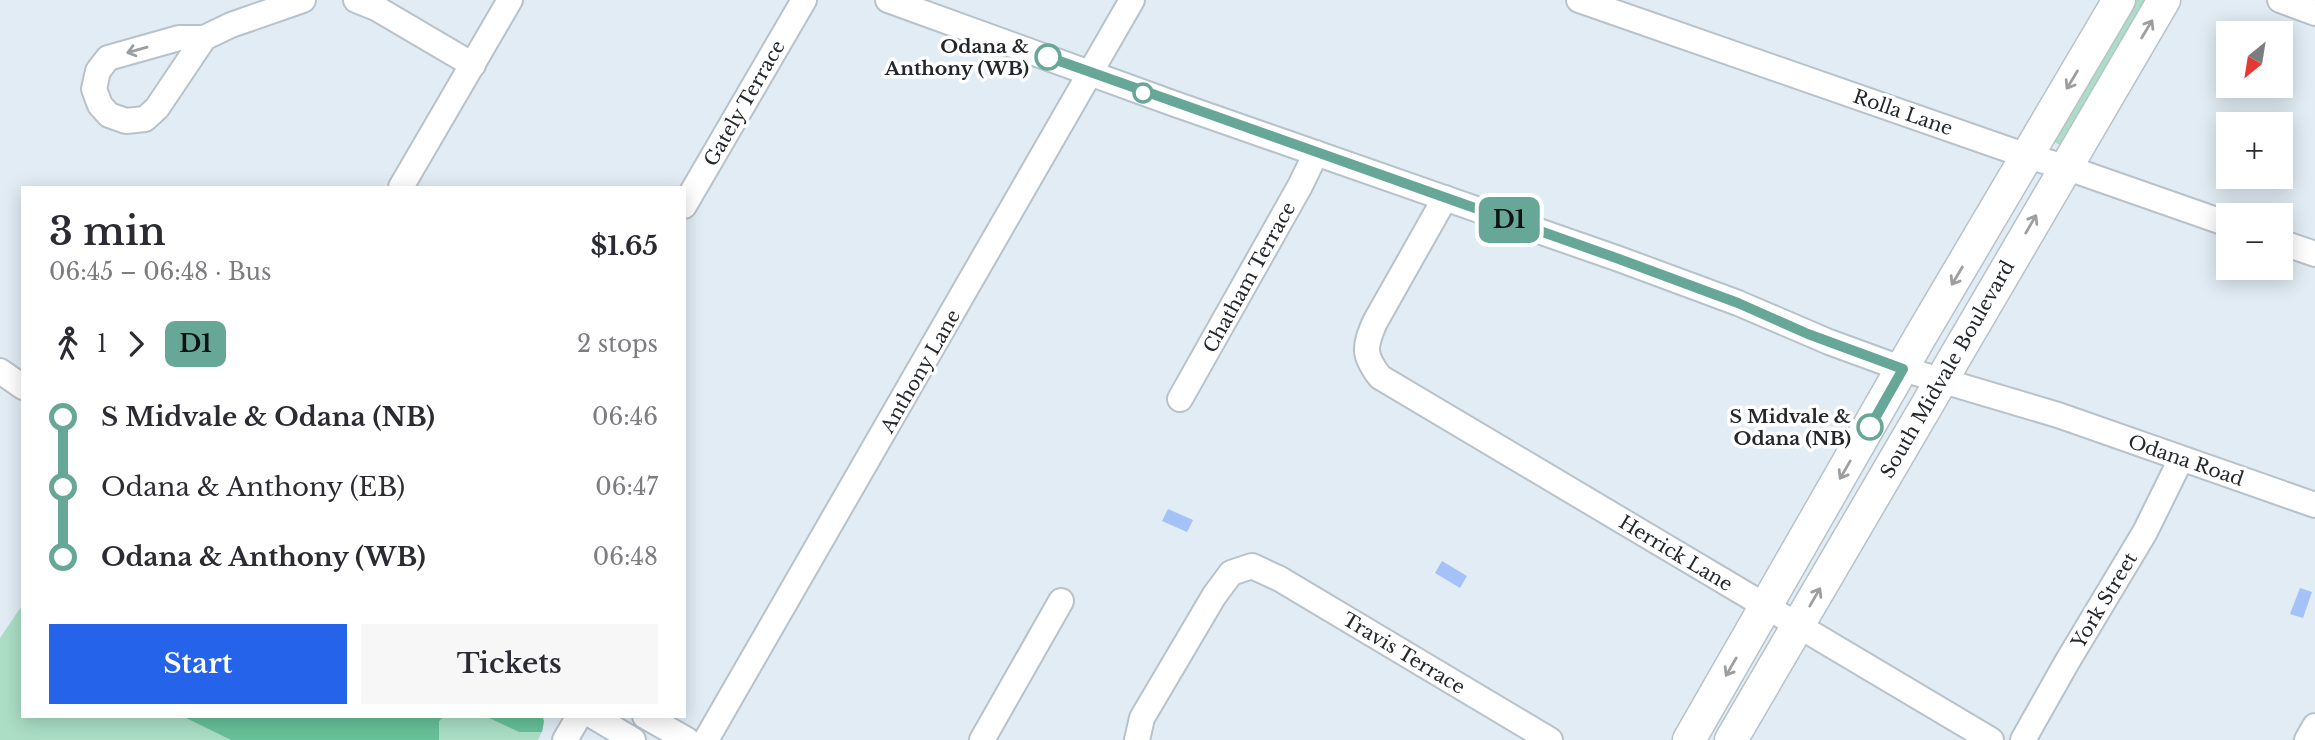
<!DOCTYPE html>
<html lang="en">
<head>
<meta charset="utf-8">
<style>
  body { margin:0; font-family:"Libre Baskerville",serif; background:#f7f7f7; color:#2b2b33; height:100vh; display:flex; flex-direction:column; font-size:26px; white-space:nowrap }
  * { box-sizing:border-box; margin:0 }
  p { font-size:23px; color:#7c7c81 }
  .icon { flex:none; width:38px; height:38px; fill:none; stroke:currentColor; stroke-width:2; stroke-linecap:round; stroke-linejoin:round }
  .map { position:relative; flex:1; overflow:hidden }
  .side { position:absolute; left:21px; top:186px; width:665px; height:532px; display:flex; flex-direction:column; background:#fff; border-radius:0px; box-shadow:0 4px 18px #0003 }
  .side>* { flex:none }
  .badge { padding:0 14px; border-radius:10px; font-size:24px; line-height:46px }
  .needle { width:46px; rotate:210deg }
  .tools { position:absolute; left:2216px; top:21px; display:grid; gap:14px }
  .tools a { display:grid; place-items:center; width:77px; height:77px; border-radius:0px; background:#fff; box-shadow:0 4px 18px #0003; font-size:35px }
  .map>.badge { position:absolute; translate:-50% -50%; box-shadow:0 0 0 4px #fff }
  .legs { display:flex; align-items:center; gap:10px; height:77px; padding:0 28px; font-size:23px }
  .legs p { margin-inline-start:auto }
  .headline { display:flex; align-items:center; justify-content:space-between; height:119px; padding:0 28px }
  h1 { font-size:38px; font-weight:600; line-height:52px }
  .button { display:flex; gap:14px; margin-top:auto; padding:14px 28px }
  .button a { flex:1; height:80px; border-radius:0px; background:#2563eb; color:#fff; font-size:28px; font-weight:600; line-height:80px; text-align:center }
  .button a+a { background:#f7f7f7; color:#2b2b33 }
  ul { padding:0 28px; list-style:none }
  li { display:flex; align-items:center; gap:24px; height:70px; font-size:26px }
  li i { display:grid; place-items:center; width:10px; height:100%; margin:0 9px; background:currentColor }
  li i::after { content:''; width:18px; height:18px; margin:-9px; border:5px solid; border-radius:50%; background:#fff }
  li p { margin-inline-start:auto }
  li:first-child i { background:linear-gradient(#0000 50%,currentColor 0) }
  li:last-child i { background:linear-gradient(currentColor 50%,#0000 0) }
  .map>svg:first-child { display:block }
</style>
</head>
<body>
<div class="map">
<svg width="2315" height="740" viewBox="0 0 2315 740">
  <rect width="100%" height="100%" fill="#e1ecf4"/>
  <g fill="#abdec5">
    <path d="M 2132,0 L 2151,0 L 2063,147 L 2053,141 Z"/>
    <path d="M 23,604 L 23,716 L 542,716 C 546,724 542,732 538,740 L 0,740 L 0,638 Z"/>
  </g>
  <g fill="#67c199">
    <path d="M 182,716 L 445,716 L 439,721 L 439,740 L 231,740 Z"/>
    <path d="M 485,716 L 542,716 L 544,721 L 542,732 L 519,732 Z"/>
  </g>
  <g fill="#a4c1f8">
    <path d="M 1168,509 L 1193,520 L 1187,532 L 1162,521 Z"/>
    <path d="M 1442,561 L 1467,576 L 1460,588 L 1435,573 Z"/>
    <path d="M 2300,588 L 2312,592 L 2303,618 L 2290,614 Z"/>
  </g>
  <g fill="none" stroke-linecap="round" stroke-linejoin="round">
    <defs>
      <g id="minor">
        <path d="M 356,0 L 376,8 L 473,65"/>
        <path d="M 888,0 L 1175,104 L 1619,259 L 1738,303 L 1829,342 L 1903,369 L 2058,415 L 2315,505"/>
        <path d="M 1579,0 L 2027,156 L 2065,167 L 2228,224"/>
        <path d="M 2280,0 L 2315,13"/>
        <path d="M 204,38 L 157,108 L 145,119 L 126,121 L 109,115 L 100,105 L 94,89 L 98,71 L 108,58 L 179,38 L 204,38 L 231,25 L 303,0"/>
        <path d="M 401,187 L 510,0"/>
        <path d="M 1445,198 L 1375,322 C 1364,347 1363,355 1380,377 L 1991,740"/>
        <path d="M 684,206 L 804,0"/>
        <path d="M 2280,242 L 2315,254"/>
        <path d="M 0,371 L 23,387"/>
        <path d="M 1180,399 L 1300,186 L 1316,153"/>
        <path d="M 593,716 L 633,740"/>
        <path d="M 645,716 L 687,740"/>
        <path d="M 565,740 L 579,716"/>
        <path d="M 706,740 L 1132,0"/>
        <path d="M 982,740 L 1061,601"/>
        <path d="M 1137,740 L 1142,718 L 1214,596 L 1231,573 L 1252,566 L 1280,579 L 1550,740"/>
        <path d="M 2023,740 L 2067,662 L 2145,532 L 2181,459"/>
        <path d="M 2307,740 L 2315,726"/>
      </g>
      <g id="major">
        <path d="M 1689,740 L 1920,337 L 2119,0"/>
        <path d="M 1731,740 L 2164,0"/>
      </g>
    </defs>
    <use href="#minor" stroke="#b7c2ca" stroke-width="28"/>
    <use href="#major" stroke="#b7c2ca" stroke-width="35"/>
    <use href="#minor" stroke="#fff" stroke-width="24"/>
    <use href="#major" stroke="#fff" stroke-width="32"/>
  </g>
  <defs><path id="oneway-shaft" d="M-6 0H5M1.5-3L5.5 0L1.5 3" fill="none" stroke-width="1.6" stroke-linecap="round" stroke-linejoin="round" transform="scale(1.75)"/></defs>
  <g stroke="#9c9ea0">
    <use href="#oneway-shaft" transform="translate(2147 29) rotate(-59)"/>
    <use href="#oneway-shaft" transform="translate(137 50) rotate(164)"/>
    <use href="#oneway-shaft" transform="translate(2072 80) rotate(121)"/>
    <use href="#oneway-shaft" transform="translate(2031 224) rotate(-60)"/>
    <use href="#oneway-shaft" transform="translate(1957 276) rotate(121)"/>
    <use href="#oneway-shaft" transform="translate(1845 470) rotate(120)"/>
    <use href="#oneway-shaft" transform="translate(1815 597) rotate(-60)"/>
    <use href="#oneway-shaft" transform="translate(1731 667) rotate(120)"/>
  </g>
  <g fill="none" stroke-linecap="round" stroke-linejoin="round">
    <defs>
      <path id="line-1" d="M 1048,57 L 1619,259 L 1738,303 L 1808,334 L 1903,369 L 1870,427"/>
    </defs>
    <use href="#line-1" stroke="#fff" stroke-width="16"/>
    <use href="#line-1" stroke="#67a797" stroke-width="10"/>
  </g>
  <g fill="#fff" stroke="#67a797" stroke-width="3.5">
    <circle cx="1048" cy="57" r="12"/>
    <circle cx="1143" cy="93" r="9"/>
    <circle cx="1870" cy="427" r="12"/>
  </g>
  <g text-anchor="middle" stroke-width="7" stroke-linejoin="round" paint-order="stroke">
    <g font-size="19" font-weight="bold" fill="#24282c" stroke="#fff" text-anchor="end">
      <text x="1029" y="53">Odana &amp;<tspan x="1029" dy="22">Anthony (WB)</tspan></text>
      <text x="1851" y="423">S Midvale &amp;<tspan x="1851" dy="22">Odana (NB)</tspan></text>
    </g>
    <g font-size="19" fill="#24282c" stroke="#fff">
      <text transform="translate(744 103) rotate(-60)" y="7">Gately Terrace</text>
      <text transform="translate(1903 112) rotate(19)" y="7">Rolla Lane</text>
      <text transform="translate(1249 277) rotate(-61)" y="7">Chatham Terrace</text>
      <text transform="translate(1947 369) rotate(-60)" y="7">South Midvale Boulevard</text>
      <text transform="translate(920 371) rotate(-60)" y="7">Anthony Lane</text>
      <text transform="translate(2186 460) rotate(19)" y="7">Odana Road</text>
      <text transform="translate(1676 553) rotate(31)" y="7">Herrick Lane</text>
      <text transform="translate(2104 600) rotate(-59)" y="7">York Street</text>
      <text transform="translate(1404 653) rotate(31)" y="7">Travis Terrace</text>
    </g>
  </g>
</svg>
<div class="tools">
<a><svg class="needle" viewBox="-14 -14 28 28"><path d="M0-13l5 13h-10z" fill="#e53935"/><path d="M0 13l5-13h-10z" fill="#7c7c81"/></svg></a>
<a>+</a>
<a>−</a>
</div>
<b class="badge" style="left:1509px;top:220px;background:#67a797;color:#111">D1</b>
<section class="side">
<div class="headline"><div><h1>3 min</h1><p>06:45 – 06:48 · Bus</p></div><b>$1.65</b></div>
<div class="legs"><svg class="icon" aria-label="walk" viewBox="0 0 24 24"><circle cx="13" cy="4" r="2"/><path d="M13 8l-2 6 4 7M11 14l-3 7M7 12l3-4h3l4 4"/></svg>1<svg class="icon" aria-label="forward" viewBox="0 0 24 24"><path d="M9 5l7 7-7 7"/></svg><b class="badge" style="background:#67a797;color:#111">D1</b><p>2 stops</p></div>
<ul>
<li><i style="color:#67a797"></i><b>S Midvale &amp; Odana (NB)</b><p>06:46</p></li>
<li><i style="color:#67a797"></i><span>Odana &amp; Anthony (EB)</span><p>06:47</p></li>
<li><i style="color:#67a797"></i><b>Odana &amp; Anthony (WB)</b><p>06:48</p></li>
</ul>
<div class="button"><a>Start</a><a>Tickets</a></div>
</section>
</div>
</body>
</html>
